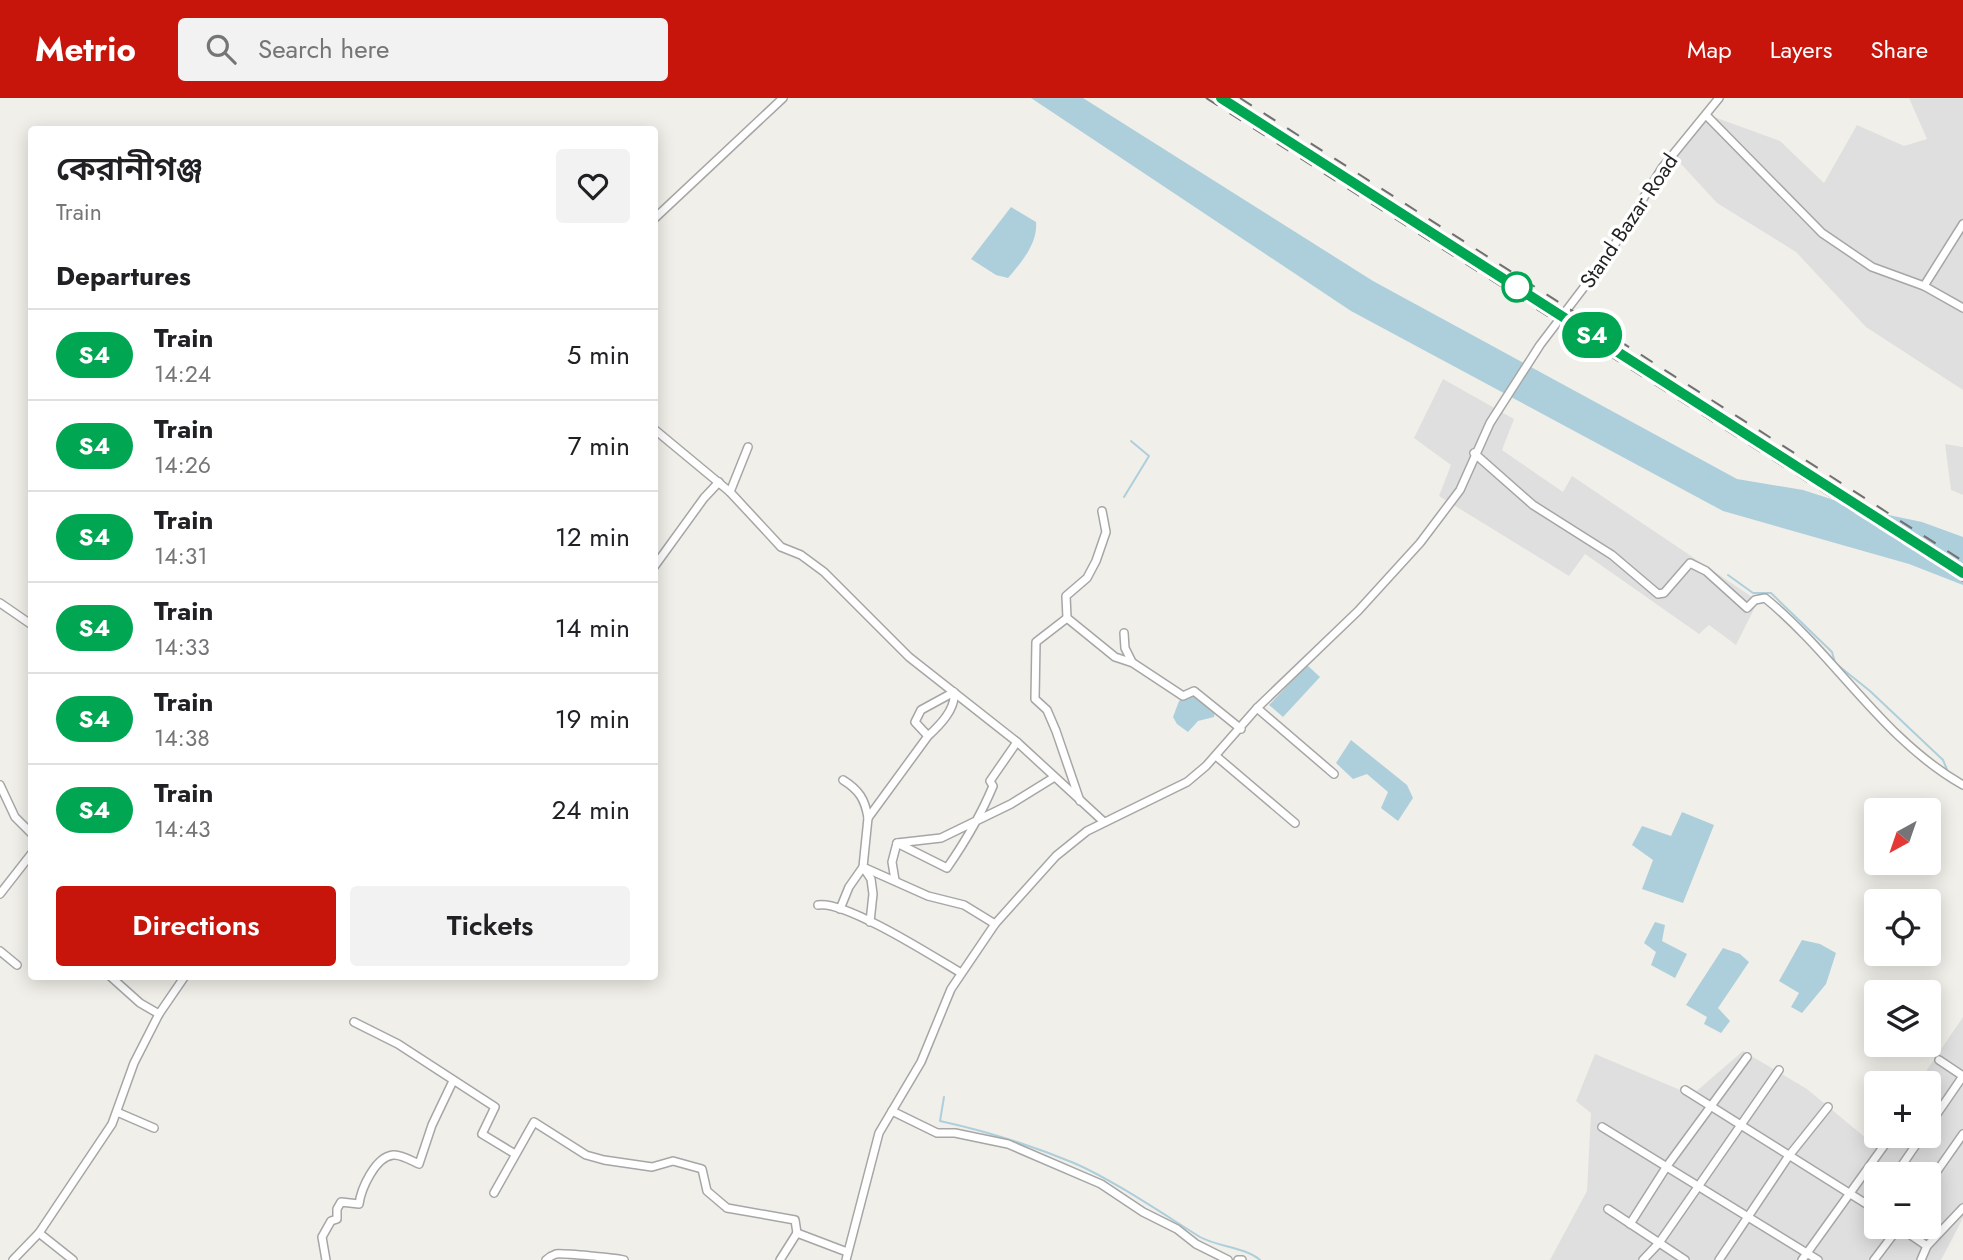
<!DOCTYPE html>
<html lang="en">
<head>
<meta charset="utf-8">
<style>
  body { margin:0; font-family:Jost,"Noto Sans Bengali",sans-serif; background:#f2f2f2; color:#202124; height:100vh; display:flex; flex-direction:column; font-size:26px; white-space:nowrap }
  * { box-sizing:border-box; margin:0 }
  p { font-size:23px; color:#757577 }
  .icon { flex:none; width:38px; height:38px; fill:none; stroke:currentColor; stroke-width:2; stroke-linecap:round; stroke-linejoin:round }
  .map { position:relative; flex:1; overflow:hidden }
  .details { position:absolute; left:28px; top:28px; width:630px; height:854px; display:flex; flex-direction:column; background:#fff; border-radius:7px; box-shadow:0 4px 18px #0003 }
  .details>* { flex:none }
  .badge { padding:0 14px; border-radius:23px; font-size:24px; line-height:46px }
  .needle { width:46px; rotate:220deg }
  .controls { position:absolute; left:1864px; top:700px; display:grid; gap:14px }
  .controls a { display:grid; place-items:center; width:77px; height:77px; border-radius:7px; background:#fff; box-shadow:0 4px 18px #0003; font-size:35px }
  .map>.badge { position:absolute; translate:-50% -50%; box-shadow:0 0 0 4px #fff }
  h2 { padding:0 28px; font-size:26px; line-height:63px }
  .round { display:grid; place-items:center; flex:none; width:74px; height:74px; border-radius:7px; background:#f2f2f2 }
  .overview { display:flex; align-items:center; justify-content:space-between; height:119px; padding:0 28px }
  h1 { font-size:33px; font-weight:600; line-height:52px }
  .button { display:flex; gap:14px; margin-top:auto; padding:14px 28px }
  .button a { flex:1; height:80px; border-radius:7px; background:#c8150c; color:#fff; font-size:28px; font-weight:600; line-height:80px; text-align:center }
  .button a+a { background:#f2f2f2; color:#202124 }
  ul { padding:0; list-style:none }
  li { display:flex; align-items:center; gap:21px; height:91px; padding:0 28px; border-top:2px solid #e0e0e0 }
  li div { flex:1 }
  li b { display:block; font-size:26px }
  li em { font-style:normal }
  li .badge { min-width:77px; font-weight:700; text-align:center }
  header { display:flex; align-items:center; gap:42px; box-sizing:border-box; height:98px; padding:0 35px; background:#c8150c; color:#fff }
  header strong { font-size:33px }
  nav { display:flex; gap:38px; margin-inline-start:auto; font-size:24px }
  .search { width:490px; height:63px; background:#f2f2f2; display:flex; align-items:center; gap:18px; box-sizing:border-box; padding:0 24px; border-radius:7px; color:#757577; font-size:26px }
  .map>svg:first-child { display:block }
</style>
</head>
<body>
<header>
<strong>Metrio</strong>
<div class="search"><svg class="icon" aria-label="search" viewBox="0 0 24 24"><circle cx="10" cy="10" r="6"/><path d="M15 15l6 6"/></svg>Search here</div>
<nav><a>Map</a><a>Layers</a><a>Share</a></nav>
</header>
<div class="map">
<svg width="1963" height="1162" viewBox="0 0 1963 1162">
  <rect width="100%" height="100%" fill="#f1efe9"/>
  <g fill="#e0dfdf" fill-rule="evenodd">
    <path d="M 1909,0 L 1963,0 L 1963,292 L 1866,229 L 1796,154 L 1717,105 L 1671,55 L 1706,16 L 1780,43 L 1824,85 L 1857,27 L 1904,48 L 1927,41 Z"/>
    <path d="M 1443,281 L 1514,321 L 1502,352 L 1563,394 L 1572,378 L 1758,503 L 1736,547 L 1709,527 L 1699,536 L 1585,456 L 1569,478 L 1439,398 L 1451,367 L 1414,340 Z"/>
    <path d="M 1945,346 L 1963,349 L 1963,397 L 1951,392 Z"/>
    <path d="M 1963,919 L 1963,1120 L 1941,1162 L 1550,1162 L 1587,1093 L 1591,1015 L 1576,1003 L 1595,956 L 1692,997 L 1743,953 L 1807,991 L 1867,1041 L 1876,1032 L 1876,1038 L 1928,1038 L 1928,985 L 1918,985 ZM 1876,1076 L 1928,1076 L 1928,1129 L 1876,1129 Z"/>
  </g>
  <g fill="#adcfdc">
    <path d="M 1031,0 L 1083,0 L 1373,183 L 1737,381 L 1803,392 L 1865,412 L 1922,424 L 1963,439 L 1963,487 L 1909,466 L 1723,413 L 1351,213 Z"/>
    <path d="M 1011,109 L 1036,124 C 1038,145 1021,165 1008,180 L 996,177 L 971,161 Z"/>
    <path d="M 1307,567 L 1320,579 L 1283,619 L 1269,607 Z"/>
    <path d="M 1193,597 L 1215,613 L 1214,619 L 1198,623 L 1188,634 L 1177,626 L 1173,619 L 1179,603 Z"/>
    <path d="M 1351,642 L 1407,687 L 1413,700 L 1398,723 L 1381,710 L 1388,694 L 1367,676 L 1353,681 L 1336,665 Z"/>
    <path d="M 1682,714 L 1714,727 L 1683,805 L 1642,791 L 1653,762 L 1632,747 L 1642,728 L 1671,738 Z"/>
    <path d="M 1655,824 L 1665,827 L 1662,843 L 1687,856 L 1675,880 L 1651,867 L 1656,854 L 1644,845 Z"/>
    <path d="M 1802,842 L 1820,846 L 1836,855 L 1826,886 L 1802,915 L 1791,909 L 1799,895 L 1779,883 Z"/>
    <path d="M 1723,850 L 1740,856 L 1749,864 L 1718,910 L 1730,923 L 1721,935 L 1704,926 L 1707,919 L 1686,907 Z"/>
  </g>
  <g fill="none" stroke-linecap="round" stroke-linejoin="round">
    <g stroke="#adcfdc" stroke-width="2">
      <path d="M 1124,399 L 1149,358 L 1131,343"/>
      <path d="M 1728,477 L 1753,495 L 1771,495 L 1832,554 L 1835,565 L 1870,593 L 1943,662 L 1948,674"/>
      <path d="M 944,999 L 940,1023 C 986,1033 1030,1047 1074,1065 C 1113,1082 1163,1116 1200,1139 C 1218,1149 1245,1149 1260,1162"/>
    </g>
    <defs>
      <g id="minor">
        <path d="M 1706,17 L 1822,135 L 1872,169 L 1924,188 L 1963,210"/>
        <path d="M 654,121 L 783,0"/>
        <path d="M 1924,188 L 1963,126"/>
        <path d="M 654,331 L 730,394 L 781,449 L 801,457 L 824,474 L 909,559 L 1017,644 L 1104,724"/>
        <path d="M 1474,355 L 1533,407 L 1612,457 L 1658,496 L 1664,495 L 1690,465 L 1706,473 L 1747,510 L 1755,502 L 1765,500 C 1836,558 1882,641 1963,687"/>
        <path d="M 730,394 L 748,349"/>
        <path d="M 1102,413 L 1106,434 L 1096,463 L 1087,480 L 1066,498 L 1067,520 L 1115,559 L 1133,565 L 1183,598 L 1194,593 L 1241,631"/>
        <path d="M 654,469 L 704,400 L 719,384"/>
        <path d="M 0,505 L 32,527"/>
        <path d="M 1067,520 L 1036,544 L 1035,601 L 1047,612 L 1056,633 L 1080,703"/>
        <path d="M 1124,535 L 1125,550 L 1132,564"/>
        <path d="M 1257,610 L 1334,676"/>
        <path d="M 1017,644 L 990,683 L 993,688 C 981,717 965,744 947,770 L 897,745 L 941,740 L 1011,706 L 1053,680"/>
        <path d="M 1216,658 L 1295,725"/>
        <path d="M 843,682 C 859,692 865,701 868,720 L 928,638 L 915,624 L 921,612 L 954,594 C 956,611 940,627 928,638"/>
        <path d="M 0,687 L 15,719 L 32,736"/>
        <path d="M 868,720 L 863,769 L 928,798 L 964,807 L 995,826"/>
        <path d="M 895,782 L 892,764 L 897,745"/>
        <path d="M 0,796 L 32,755"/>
        <path d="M 818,807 C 845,802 934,859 961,875"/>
        <path d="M 840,811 L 849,789 L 863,769 L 871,781 L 873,796 L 870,824"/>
        <path d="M 0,853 L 17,867"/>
        <path d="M 111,879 L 140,905 L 159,916"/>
        <path d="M 354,924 L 398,946 L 495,1009 L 482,1036 L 515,1056"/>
        <path d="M 1939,962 L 1963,978"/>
        <path d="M 1685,992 L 1876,1112"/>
        <path d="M 892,1013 L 937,1035 L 955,1035 L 1008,1046 L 1101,1086 L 1143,1114 L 1177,1131 L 1196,1146 L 1228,1162"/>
        <path d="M 117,1014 L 154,1030"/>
        <path d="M 1602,1029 L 1818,1162"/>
        <path d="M 1928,1029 L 1963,978"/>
        <path d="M 1896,1076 L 1922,1038"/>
        <path d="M 1928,1086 L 1963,1036"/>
        <path d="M 494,1095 L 534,1024 L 586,1057 L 604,1062 L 652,1069 L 673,1063 L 702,1071 L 707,1093 L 727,1110 L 795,1122 L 797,1135 L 847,1154"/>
        <path d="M 1608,1111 L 1685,1162"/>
        <path d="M 1630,1126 L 1667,1068 L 1747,959"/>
        <path d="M 1899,1129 L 1927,1148"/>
        <path d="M 39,1135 L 73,1162"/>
        <path d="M 13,1162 L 39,1135 L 112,1026 L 134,965 L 159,916 L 185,878"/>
        <path d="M 326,1162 L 322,1139 L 331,1123 L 337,1121 L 337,1111 L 341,1104 L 359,1106 C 361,1091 375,1059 393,1057 C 401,1056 412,1063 419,1066 L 432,1027 L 453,983"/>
        <path d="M 546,1162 C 548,1160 553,1157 556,1156 C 561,1155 620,1160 624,1162"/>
        <path d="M 780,1162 L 797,1135"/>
        <path d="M 846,1162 L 879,1035 L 921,964 L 951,891 L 995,826 L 1056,758 L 1087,733 L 1187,684 L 1206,668 L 1257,610 L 1358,513 L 1420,445 L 1460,392 L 1490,325 L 1540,247 L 1607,159 L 1662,70 L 1719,0"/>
        <path d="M 1238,1162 L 1242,1162"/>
        <path d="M 1643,1162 L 1659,1145 L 1779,972"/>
        <path d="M 1719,1162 L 1788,1059 L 1828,1009"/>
        <path d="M 1802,1162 L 1891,1038"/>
        <path d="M 1874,1162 L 1899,1129"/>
        <path d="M 1921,1162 L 1927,1148 L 1963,1110"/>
      </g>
    </defs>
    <use href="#minor" stroke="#a6a6a6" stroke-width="10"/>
    <use href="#minor" stroke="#fff" stroke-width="7"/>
    <g stroke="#707070" stroke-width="2" stroke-dasharray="14 14" stroke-linecap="butt">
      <path d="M 1206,0 L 1963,483"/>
      <path d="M 1240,0 L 1963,463"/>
    </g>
  </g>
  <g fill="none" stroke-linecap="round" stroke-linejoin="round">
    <defs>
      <path id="line" d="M 1221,0 L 1963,475"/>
    </defs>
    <use href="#line" stroke="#fff" stroke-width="16"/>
    <use href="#line" stroke="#00a651" stroke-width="10"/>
  </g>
  <circle fill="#fff" stroke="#00a651" stroke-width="3.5" cx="1517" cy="189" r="14"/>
  <g text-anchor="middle" stroke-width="7" stroke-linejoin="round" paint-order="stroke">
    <g font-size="21" fill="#222" stroke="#fff">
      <text transform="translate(1629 123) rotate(-56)" y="7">Stand Bazar Road</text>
    </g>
  </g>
</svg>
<div class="controls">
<a><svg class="needle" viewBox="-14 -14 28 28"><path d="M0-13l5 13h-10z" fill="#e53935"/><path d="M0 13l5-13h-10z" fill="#757577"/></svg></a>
<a><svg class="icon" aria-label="locate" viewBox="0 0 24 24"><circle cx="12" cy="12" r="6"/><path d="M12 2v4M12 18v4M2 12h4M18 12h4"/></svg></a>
<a><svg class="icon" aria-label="layers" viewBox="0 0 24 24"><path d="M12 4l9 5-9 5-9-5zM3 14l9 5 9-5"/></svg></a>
<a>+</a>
<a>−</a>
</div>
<b class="badge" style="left:1592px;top:237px;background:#00a651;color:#fff">S4</b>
<section class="details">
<div class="overview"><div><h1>কেরানীগঞ্জ</h1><p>Train</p></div><a class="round"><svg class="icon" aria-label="heart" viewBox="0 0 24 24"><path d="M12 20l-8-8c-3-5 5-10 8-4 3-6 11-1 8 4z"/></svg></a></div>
<h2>Departures</h2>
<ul>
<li><span class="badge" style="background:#00a651;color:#fff">S4</span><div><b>Train</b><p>14:24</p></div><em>5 min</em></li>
<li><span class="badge" style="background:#00a651;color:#fff">S4</span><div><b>Train</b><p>14:26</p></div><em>7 min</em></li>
<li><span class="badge" style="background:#00a651;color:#fff">S4</span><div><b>Train</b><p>14:31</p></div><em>12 min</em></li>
<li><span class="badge" style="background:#00a651;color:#fff">S4</span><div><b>Train</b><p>14:33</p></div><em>14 min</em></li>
<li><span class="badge" style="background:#00a651;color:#fff">S4</span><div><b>Train</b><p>14:38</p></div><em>19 min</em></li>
<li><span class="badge" style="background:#00a651;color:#fff">S4</span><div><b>Train</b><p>14:43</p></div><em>24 min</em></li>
</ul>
<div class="button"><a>Directions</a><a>Tickets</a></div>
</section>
</div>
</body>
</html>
